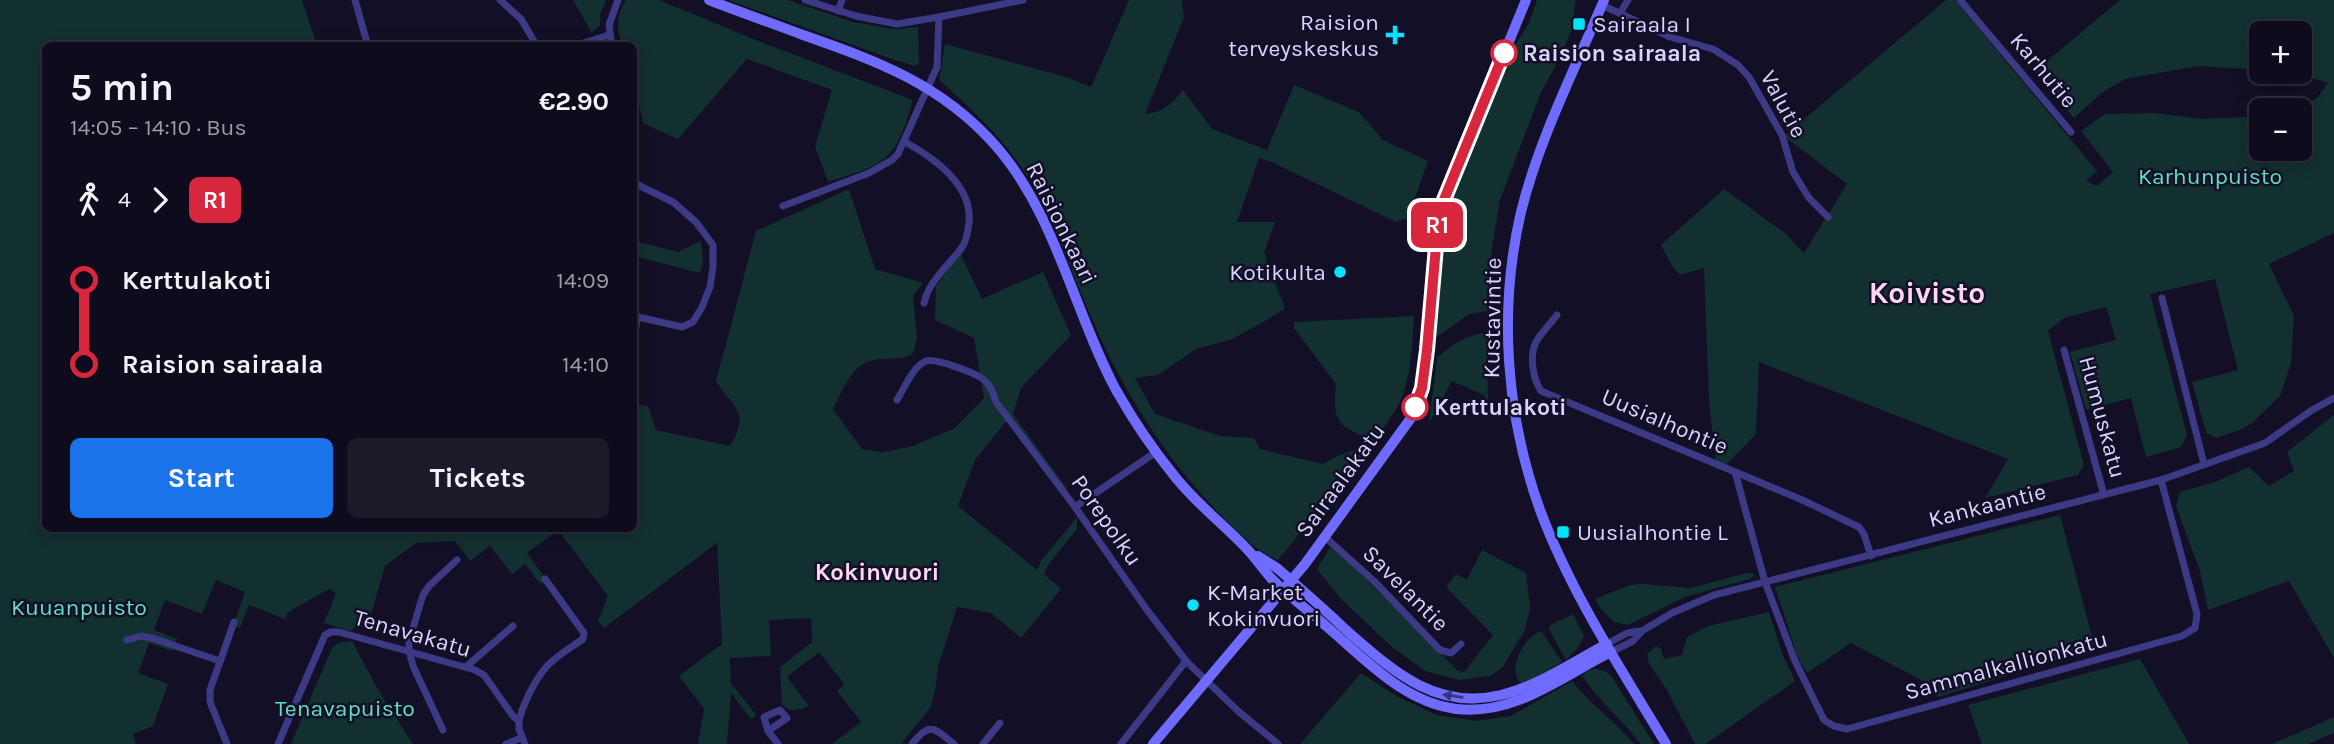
<!DOCTYPE html>
<html lang="en">
<head>
<meta charset="utf-8">
<style>
  body { margin:0; font-family:Karla,sans-serif; background:#1c1929; color:#f1f3f6; height:100vh; display:flex; flex-direction:column; font-size:26px; white-space:nowrap }
  * { box-sizing:border-box; margin:0 }
  p { font-size:23px; color:#9b9ba3 }
  .icon { flex:none; width:38px; height:38px; fill:none; stroke:currentColor; stroke-width:2; stroke-linecap:round; stroke-linejoin:round }
  .map { position:relative; flex:1; overflow:hidden }
  .details { position:absolute; left:42px; top:42px; width:595px; height:490px; display:flex; flex-direction:column; background:#0e0b1c; border-radius:10px; box-shadow:0 4px 18px #0003,0 0 0 2px #2e2b3b }
  .details>* { flex:none }
  .badge { padding:0 14px; border-radius:10px; font-size:24px; line-height:46px }
  .buttons { position:absolute; left:2249px; top:21px; display:grid; gap:14px }
  .buttons a { display:grid; place-items:center; width:63px; height:63px; border-radius:10px; background:#0e0b1c; box-shadow:0 4px 18px #0003,0 0 0 2px #2e2b3b; font-size:35px }
  .map>.badge { position:absolute; translate:-50% -50%; box-shadow:0 0 0 4px #fff }
  .legs { display:flex; align-items:center; gap:10px; height:77px; padding:0 28px; font-size:23px }
  .legs p { margin-inline-start:auto }
  .summary { display:flex; align-items:center; justify-content:space-between; height:119px; padding:0 28px }
  h1 { font-size:38px; font-weight:700; line-height:52px }
  .primary-button { display:flex; gap:14px; margin-top:auto; padding:14px 28px }
  .primary-button a { flex:1; height:80px; border-radius:10px; background:#1a73e8; color:#fff; font-size:28px; font-weight:700; line-height:80px; text-align:center }
  .primary-button a+a { background:#1c1929; color:#f1f3f6 }
  ul { padding:0 28px; list-style:none }
  li { display:flex; align-items:center; gap:24px; height:84px; font-size:26px }
  li i { display:grid; place-items:center; width:10px; height:100%; margin:0 9px; background:currentColor }
  li i::after { content:''; width:18px; height:18px; margin:-9px; border:5px solid; border-radius:50%; background:#0e0b1c }
  li p { margin-inline-start:auto }
  li:first-child i { background:linear-gradient(#0000 50%,currentColor 0) }
  li:last-child i { background:linear-gradient(currentColor 50%,#0000 0) }
  .map>svg:first-child { display:block }
</style>
</head>
<body>
<div class="map">
<svg width="2334" height="744" viewBox="0 0 2334 744">
  <rect width="100%" height="100%" fill="#130f26"/>
  <g fill="#12302f">
    <path d="M 0,0 L 302,0 L 317,45 L 46,46 L 46,528 L 634,528 L 634,404 L 648,406 L 656,430 L 730,446 C 750,413 735,410 716,381 L 756,231 L 849,189 L 875,269 L 923,283 L 913,296 L 917,338 L 913,353 C 900,361 895,358 881,359 C 852,360 845,387 833,409 L 862,449 L 883,452 L 913,446 L 955,428 L 984,398 L 974,338 L 935,320 L 936,286 L 960,253 L 982,299 L 1043,272 L 1071,335 L 1021,388 L 1013,414 L 1068,490 L 1059,492 L 1007,420 L 975,460 L 958,506 L 1037,570 L 1041,561 L 1077,517 L 1077,529 L 1048,565 L 1044,574 L 1061,589 L 1021,638 L 991,613 L 957,607 L 938,667 L 935,691 L 930,708 L 901,744 L 832,744 L 861,722 L 837,691 L 844,684 L 819,652 L 787,677 L 809,706 C 799,710 790,713 782,705 L 780,667 L 812,642 L 811,618 L 769,620 L 771,656 L 730,658 L 731,683 L 756,715 L 751,719 L 731,693 L 727,744 L 698,744 L 704,709 L 679,676 L 722,644 L 717,543 L 604,628 L 598,621 L 608,596 L 558,530 L 527,553 L 546,579 L 540,584 L 525,564 L 512,574 L 490,546 L 470,561 L 455,541 L 416,543 L 385,566 L 367,628 L 357,625 L 351,631 L 324,623 L 336,593 L 329,589 L 288,612 L 285,619 L 249,605 L 240,628 L 233,626 L 245,592 L 216,580 L 202,614 L 165,600 L 154,630 L 177,639 L 172,651 L 149,643 L 138,673 L 168,684 L 153,726 L 133,734 L 136,744 L 0,744 Z"/>
    <path d="M 573,0 L 606,0 L 600,15 L 600,25 L 592,33 Z"/>
    <path d="M 626,0 L 659,0 L 758,41 L 913,100 C 895,162 888,163 828,182 L 815,146 L 832,90 L 747,59 L 678,139 L 643,123 L 634,82 L 634,46 L 622,45 C 616,29 616,15 626,0 Z"/>
    <path d="M 728,0 L 788,0 L 853,22 L 894,29 L 918,27 L 919,64 L 915,66 L 892,59 Z"/>
    <path d="M 1129,0 L 1182,0 L 1184,17 L 1145,114 C 1164,112 1171,104 1183,90 L 1212,129 L 1267,150 L 1294,85 L 1359,112 L 1383,140 L 1428,161 L 1413,203 L 1420,214 L 1396,222 L 1274,163 L 1259,158 L 1237,222 L 1275,222 L 1264,253 L 1285,309 L 1233,339 L 1196,349 L 1158,375 L 1135,378 L 1155,414 L 1220,436 L 1254,438 L 1260,449 L 1323,464 L 1337,456 L 1361,448 L 1364,450 L 1365,454 L 1278,560 C 1255,551 1237,531 1220,514 C 1165,458 1123,391 1092,319 C 1073,276 1057,229 1034,187 C 1007,141 978,115 939,80 L 945,44 L 1066,77 L 1091,87 Z"/>
    <path d="M 1537,0 L 1576,0 L 1571,31 L 1561,56 L 1541,92 L 1500,200 L 1492,248 L 1488,311 L 1469,314 L 1435,338 L 1436,304 L 1445,230 L 1451,202 L 1508,56 L 1529,23 Z"/>
    <path d="M 1946,0 L 1955,0 L 2097,171 L 2086,181 L 2097,186 L 2113,172 L 2081,131 L 2105,114 L 2155,113 L 2202,119 L 2261,116 L 2261,149 L 2300,149 L 2300,110 L 2282,110 L 2316,99 L 2328,83 L 2298,73 L 2286,72 L 2300,72 L 2300,33 L 2261,33 L 2261,70 L 2198,66 L 2125,79 L 2103,92 L 2074,118 L 2035,71 L 2120,0 L 2334,0 L 2334,233 L 2269,264 L 2294,316 L 2291,363 L 2280,396 L 2252,423 L 2242,429 L 2216,438 L 2206,432 L 2192,382 L 2238,370 L 2215,279 L 2150,294 L 2187,435 L 2181,447 L 2146,457 L 2131,398 L 2086,410 L 2070,352 L 2116,340 L 2106,307 L 2064,318 L 2048,331 L 2084,465 L 2078,475 L 1985,498 L 2008,459 L 1759,362 L 1756,434 L 1726,465 L 1716,461 L 1709,402 L 1704,268 L 1680,275 L 1672,266 L 1661,245 L 1724,189 L 1786,234 L 1804,253 L 1847,184 L 1784,136 Z"/>
    <path d="M 634,237 L 639,242 L 678,252 L 701,241 L 703,262 L 700,273 L 634,256 Z"/>
    <path d="M 1414,316 C 1412,345 1412,376 1399,404 C 1392,417 1382,429 1374,441 C 1338,426 1332,423 1336,384 L 1294,328 L 1294,322 Z"/>
    <path d="M 1487,333 L 1488,404 L 1484,395 L 1452,381 L 1429,423 L 1437,358 C 1451,345 1467,334 1487,333 Z"/>
    <path d="M 2334,415 L 2334,658 L 2289,581 L 2208,610 L 2200,571 L 2176,506 L 2180,492 L 2215,482 L 2249,467 L 2269,486 L 2294,471 L 2287,452 Z"/>
    <path d="M 2060,515 L 2095,648 L 1938,697 L 1936,688 L 1851,643 L 1807,673 L 1798,658 L 1775,587 Z"/>
    <path d="M 1330,548 L 1336,549 L 1458,671 L 1464,672 L 1493,635 L 1446,587 L 1456,574 L 1467,580 L 1482,550 L 1526,573 L 1530,608 L 1525,630 L 1502,668 L 1490,676 L 1459,680 L 1425,671 L 1392,647 L 1341,599 L 1317,569 Z"/>
    <path d="M 1747,573 L 1753,573 L 1754,575 L 1750,579 L 1685,597 L 1628,625 L 1614,622 L 1602,610 L 1595,599 L 1630,585 L 1642,584 L 1690,588 Z"/>
    <path d="M 1769,612 L 1782,653 L 1795,681 L 1706,744 L 1695,744 L 1667,690 L 1649,664 L 1647,654 L 1656,646 L 1661,649 L 1664,659 L 1682,655 L 1687,637 L 1708,626 Z"/>
    <path d="M 1573,614 L 1584,636 L 1578,648 L 1566,660 L 1549,629 L 1550,625 Z"/>
    <path d="M 1541,631 L 1562,662 L 1532,680 L 1520,683 C 1507,668 1524,637 1541,631 Z"/>
    <path d="M 352,641 L 377,688 L 413,744 L 291,744 L 332,648 L 338,643 Z"/>
    <path d="M 2140,659 L 2189,744 L 1982,744 L 1968,705 Z"/>
    <path d="M 1596,669 L 1607,672 L 1612,677 L 1654,744 L 1641,744 C 1622,720 1599,701 1582,676 L 1589,670 Z"/>
    <path d="M 1361,673 L 1398,697 L 1437,715 L 1476,721 L 1511,716 L 1572,681 C 1591,705 1615,721 1634,744 L 1300,744 Z"/>
    <path d="M 2334,717 L 2334,733 L 2308,744 L 2272,744 Z"/>
  </g>
  <g fill="none" stroke-linecap="round" stroke-linejoin="round">
    <g stroke="#3d3a85" stroke-width="7">
      <path d="M 355,0 L 368,46"/>
      <path d="M 500,0 L 521,19 L 537,46"/>
      <path d="M 805,0 L 856,16 L 897,24 L 939,17"/>
      <path d="M 1960,0 L 2071,132"/>
      <path d="M 1602,5 L 1670,37 L 1713,49 L 1738,65 L 1749,77 L 1782,135 L 1793,172 L 1809,198 L 1828,217"/>
      <path d="M 838,11 L 842,0"/>
      <path d="M 1620,13 L 1628,0"/>
      <path d="M 574,46 L 609,35"/>
      <path d="M 612,46 L 609,25 L 618,0"/>
      <path d="M 634,111 L 634,128"/>
      <path d="M 905,142 C 936,159 977,188 968,229 C 967,236 965,243 961,249 C 947,267 929,281 924,303"/>
      <path d="M 634,183 L 673,202 L 696,222 L 713,245 L 713,267 L 710,287 L 702,307 L 693,322 L 682,327 L 634,316"/>
      <path d="M 783,206 L 869,173 L 892,160 L 898,154 L 937,67 L 939,17 L 1023,0"/>
      <path d="M 2162,298 L 2204,464"/>
      <path d="M 1557,315 C 1550,324 1541,333 1536,342 C 1529,356 1533,379 1541,391 L 1800,499 L 1859,527 L 1864,534 L 1871,556"/>
      <path d="M 634,335 L 638,317"/>
      <path d="M 2064,350 L 2104,495"/>
      <path d="M 897,400 C 904,389 913,366 926,361 C 936,358 975,373 983,379 C 991,385 993,393 996,402 L 1075,507 L 1147,610 L 1186,661"/>
      <path d="M 1735,472 L 1765,582 L 1795,661 L 1824,720 L 1834,726 L 1847,729 L 2182,636 L 2195,628 L 2197,614 L 2161,480"/>
      <path d="M 1075,507 L 1156,452"/>
      <path d="M 1325,537 L 1374,581 L 1440,650 L 1451,653 L 1461,644"/>
      <path d="M 127,640 L 141,636 L 152,638 L 220,661"/>
      <path d="M 1607,644 L 1627,633 L 1641,631"/>
      <path d="M 1611,652 L 1633,641 L 1642,631 L 1672,613 L 1714,595 L 2161,480 L 2265,443 L 2312,410 L 2334,398"/>
      <path d="M 467,666 L 513,626"/>
      <path d="M 519,721 C 521,711 525,703 529,694 C 545,662 554,659 583,639 L 584,633 L 545,579"/>
      <path d="M 443,730 L 413,666 L 409,650 L 409,641 L 423,595 L 429,586 L 457,560"/>
      <path d="M 768,731 L 787,718 L 780,710 L 764,717 L 768,731 L 778,744"/>
      <path d="M 227,744 L 210,702 L 210,690 L 234,622"/>
      <path d="M 278,744 L 325,635 L 331,632 L 339,632 L 475,670 L 484,675 L 513,716 L 519,721 L 519,729 L 525,744"/>
      <path d="M 506,744 L 521,738"/>
      <path d="M 912,744 C 930,721 934,728 954,744"/>
      <path d="M 983,744 L 1000,723"/>
      <path d="M 1121,744 L 1186,661 L 1238,711 L 1278,744"/>
    </g>
    <g stroke="#6f6bff" stroke-width="10">
      <path d="M 709,0 C 740,12 771,23 803,35 C 877,61 941,84 995,145 C 1056,214 1073,310 1116,390 C 1133,420 1154,451 1176,478 C 1197,504 1223,524 1246,548 C 1255,557 1262,568 1270,577 C 1287,595 1308,610 1326,626 C 1365,659 1403,702 1456,709 C 1515,716 1562,676 1611,652"/>
      <path d="M 1604,0 C 1575,69 1539,139 1521,212 C 1498,310 1506,416 1540,510 C 1571,593 1621,669 1666,744"/>
      <path d="M 1258,556 L 1277,568 C 1300,588 1323,608 1345,629 C 1391,669 1434,711 1501,695 C 1538,686 1573,662 1607,644"/>
      <path d="M 1153,744 L 1305,564 L 1411,418 L 1418,402 L 1424,374 L 1439,212 L 1526,0"/>
    </g>
  </g>
  <defs><path id="oneway-solid" d="M-6-.8H1V-3.2L6.5 0L1 3.2V.8H-6Z" transform="scale(1.75)"/></defs>
  <use fill="#38347d" href="#oneway-solid" transform="translate(1453 696) rotate(-171)"/>
  <g fill="none" stroke-linecap="round" stroke-linejoin="round">
    <defs>
      <path id="line-1" d="M 1415,407 L 1422,388 L 1427,350 L 1439,212 L 1504,53"/>
    </defs>
    <use href="#line-1" stroke="#fff" stroke-width="16"/>
    <use href="#line-1" stroke="#d7263d" stroke-width="10"/>
  </g>
  <g fill="#00e5ff" stroke="#130f26" stroke-width="2.5">
    <rect x="1572" y="17" width="14" height="14" rx="3.5"/>
    <path d="M1391.5 24.5h7v7h7v7h-7v7h-7v-7h-7v-7h7z"/>
    <circle cx="1340" cy="272" r="7"/>
    <rect x="1556" y="525" width="14" height="14" rx="3.5"/>
    <circle cx="1193" cy="605" r="7"/>
  </g>
  <g fill="#fff" stroke="#d7263d" stroke-width="3.5">
    <circle cx="1504" cy="53" r="12"/>
    <circle cx="1415" cy="407" r="12"/>
  </g>
  <g text-anchor="middle" stroke-width="5" stroke-linejoin="round" paint-order="stroke">
    <g font-size="23" fill="#d9d4ff" stroke="#130f26" text-anchor="start">
      <text x="1379" y="30" text-anchor="end">Raision<tspan x="1379" dy="26">terveyskeskus</tspan></text>
      <text x="1593" y="32">Sairaala I</text>
      <text x="1326" y="280" text-anchor="end">Kotikulta</text>
      <text x="1577" y="540">Uusialhontie L</text>
      <text x="1207" y="600">K-Market<tspan x="1207" dy="26">Kokinvuori</tspan></text>
    </g>
    <g font-size="23" font-weight="bold" fill="#d9d4ff" stroke="#130f26" text-anchor="start">
      <text x="1523" y="61">Raision sairaala</text>
      <text x="1434" y="415">Kerttulakoti</text>
    </g>
    <g font-size="23" fill="#d9d4ff" stroke="#130f26">
      <text transform="translate(2044 70) rotate(50)" y="8">Karhutie</text>
      <text transform="translate(1784 104) rotate(62)" y="8">Valutie</text>
      <text transform="translate(1062 223) rotate(64)" y="8">Raisionkaari</text>
      <text transform="translate(1492 318) rotate(-89)" y="8">Kustavintie</text>
      <text transform="translate(2103 417) rotate(75)" y="8">Humuskatu</text>
      <text transform="translate(1665 421) rotate(23)" y="8">Uusialhontie</text>
      <text transform="translate(1340 480) rotate(-54)" y="8">Sairaalakatu</text>
      <text transform="translate(1987 505) rotate(-14)" y="8">Kankaantie</text>
      <text transform="translate(1107 520) rotate(55)" y="8">Porepolku</text>
      <text transform="translate(1406 588) rotate(45)" y="8">Savelantie</text>
      <text transform="translate(413 633) rotate(16)" y="8">Tenavakatu</text>
      <text transform="translate(2006 665) rotate(-15)" y="8">Sammalkallionkatu</text>
    </g>
    <g font-size="23" fill="#5fe0c0" stroke="#130f26">
      <text x="2210" y="184">Karhunpuisto</text>
      <text x="79" y="615">Kuuanpuisto</text>
      <text x="345" y="716">Tenavapuisto</text>
    </g>
    <g font-size="24" font-weight="bold" fill="#ffd6f0" stroke="#130f26">
      <text x="877" y="580">Kokinvuori</text>
    </g>
    <g font-size="30" font-weight="bold" fill="#ffd6f0" stroke="#130f26">
      <text x="1927" y="303">Koivisto</text>
    </g>
  </g>
</svg>
<div class="buttons">
<a>+</a>
<a>−</a>
</div>
<b class="badge" style="left:1437px;top:225px;background:#d7263d;color:#fff">R1</b>
<section class="details">
<div class="summary"><div><h1>5 min</h1><p>14:05 – 14:10 · Bus</p></div><b>€2.90</b></div>
<div class="legs"><svg class="icon" aria-label="walk" viewBox="0 0 24 24"><circle cx="13" cy="4" r="2"/><path d="M13 8l-2 6 4 7M11 14l-3 7M7 12l3-4h3l4 4"/></svg>4<svg class="icon" aria-label="forward" viewBox="0 0 24 24"><path d="M9 5l7 7-7 7"/></svg><b class="badge" style="background:#d7263d;color:#fff">R1</b></div>
<ul>
<li><i style="color:#d7263d"></i><b>Kerttulakoti</b><p>14:09</p></li>
<li><i style="color:#d7263d"></i><b>Raision sairaala</b><p>14:10</p></li>
</ul>
<div class="primary-button"><a>Start</a><a>Tickets</a></div>
</section>
</div>
</body>
</html>
